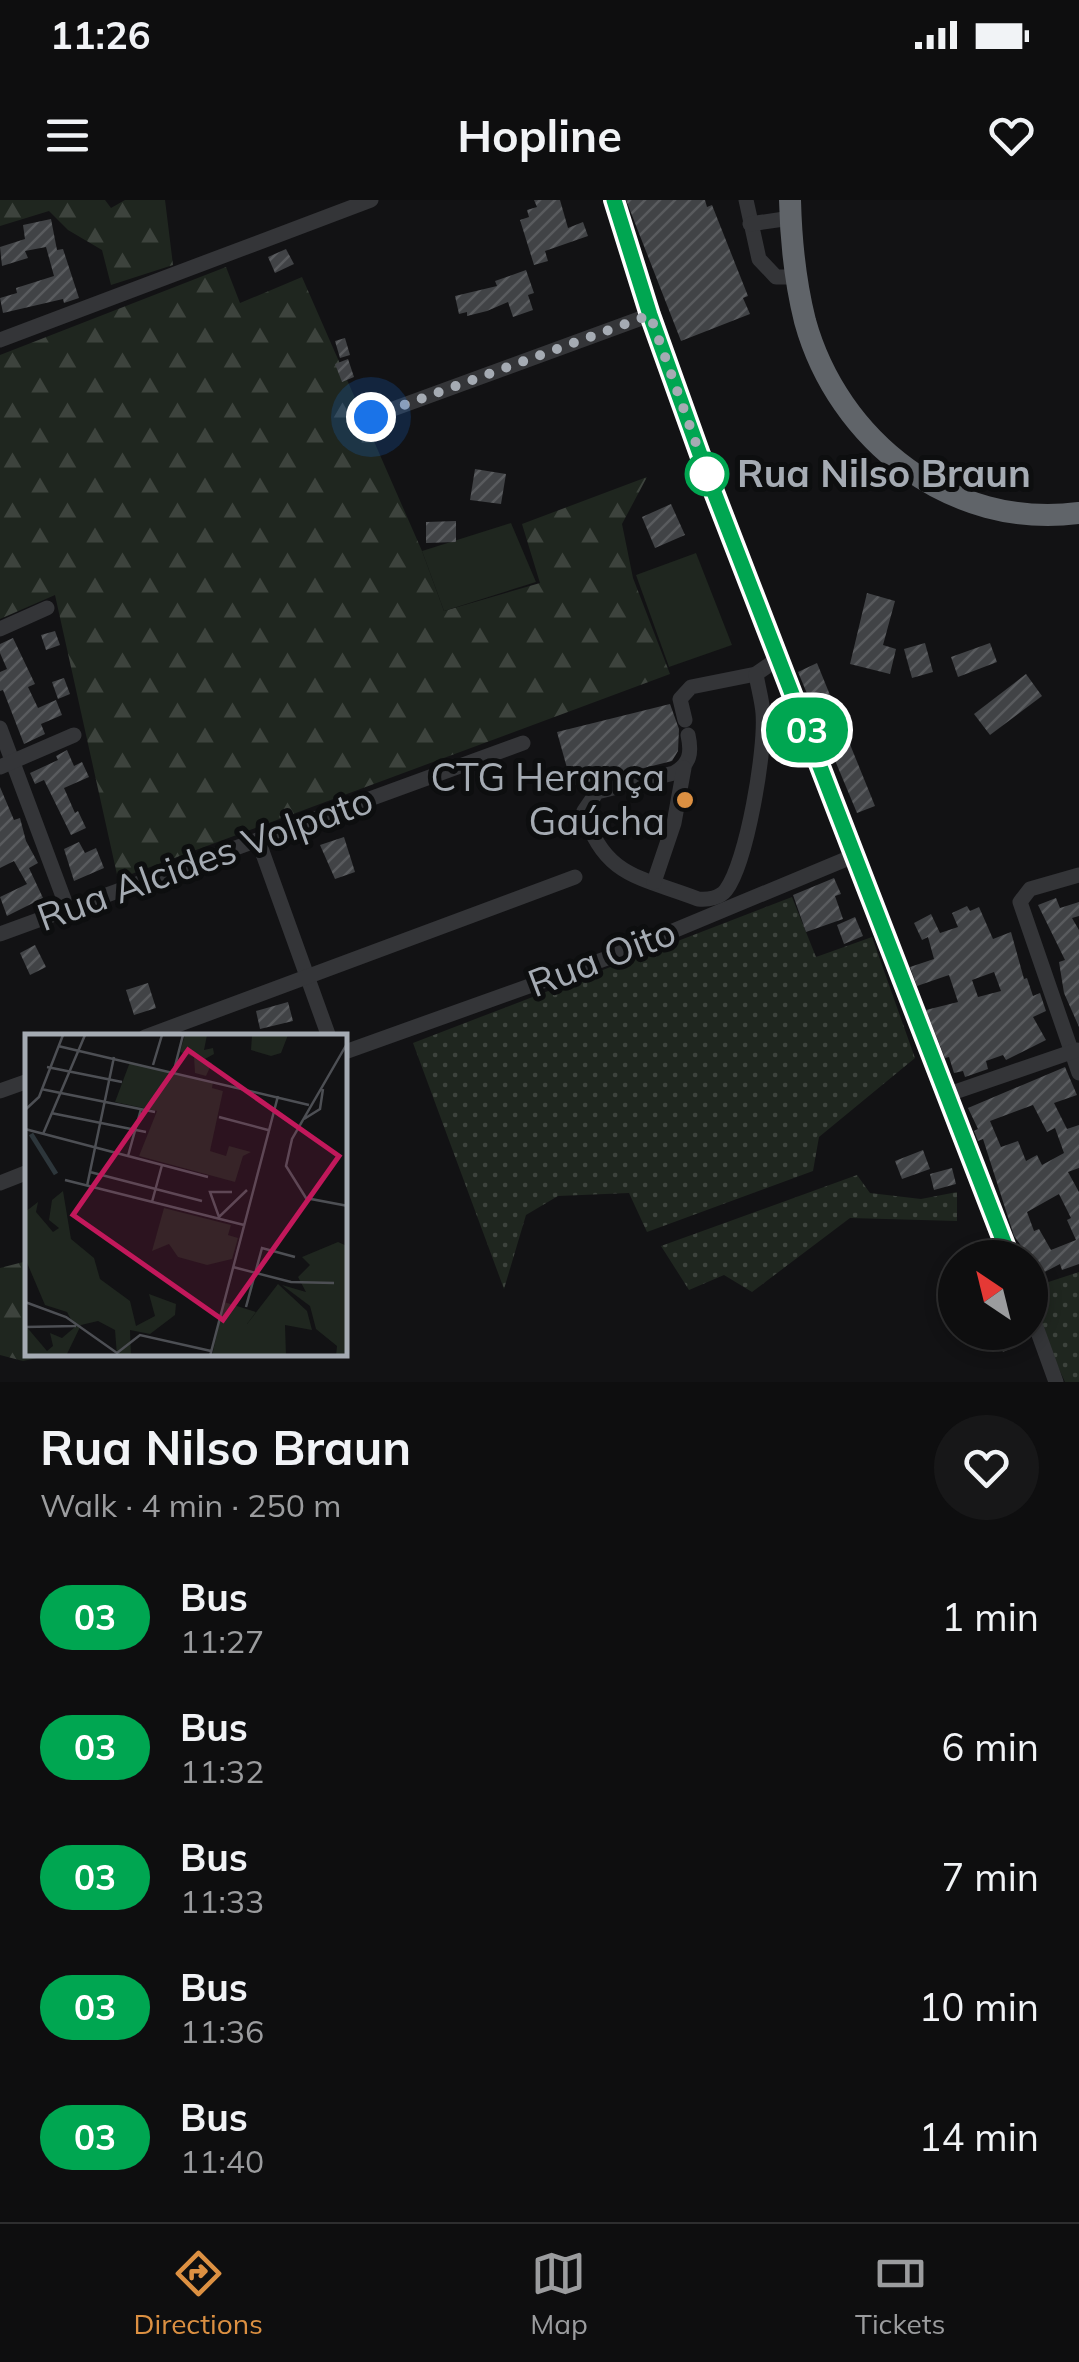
<!DOCTYPE html>
<html lang="en">
<head>
<meta charset="utf-8">
<style>
  body { margin:0; font-family:Mulish,sans-serif; background:#171718; color:#f1f3f6; height:100vh; display:flex; flex-direction:column; font-size:38px; white-space:nowrap }
  * { box-sizing:border-box; margin:0 }
  p { font-size:32px; color:#9b9c9e }
  .icon { flex:none; width:55px; height:55px; fill:none; stroke:currentColor; stroke-width:2; stroke-linecap:round; stroke-linejoin:round }
  .map { position:relative; height:1182px; overflow:hidden }
  .drawer { display:flex; flex-direction:column; background:#0e0e0f; flex:1 }
  .drawer>* { flex:none }
  .badge { padding:0 20px; border-radius:32px; font-size:35px; line-height:65px }
  .needle { width:65px; rotate:325deg }
  .controls { position:absolute; left:938px; top:1040px; display:grid; gap:20px }
  .controls a { display:grid; place-items:center; width:110px; height:110px; border-radius:50%; background:#0e0e0f; box-shadow:0 5px 15px #0003,0 0 0 2px #2e2e2f; font-size:50px }
  .you { position:absolute; width:50px; height:50px; margin:-25px; border:8px solid #fff; border-radius:50%; background:#1a73e8; box-shadow:0 0 0 15px #1a73e833 }
  .map>.badge { position:absolute; translate:-50% -50%; box-shadow:0 0 0 5px #fff }
  .round { display:grid; place-items:center; flex:none; width:105px; height:105px; border-radius:52px; background:#171718 }
  .headline { display:flex; align-items:center; justify-content:space-between; height:170px; padding:0 40px }
  h1 { font-size:48px; font-weight:700; line-height:75px }
  ul { padding:0; list-style:none }
  li { display:flex; align-items:center; gap:30px; height:130px; padding:0 40px }
  li div { flex:1 }
  li b { display:block; font-size:38px }
  li em { font-style:normal }
  li .badge { min-width:110px; font-weight:700; text-align:center }
  .status { display:flex; justify-content:space-between; align-items:center; height:70px; padding:0 50px; background:#0e0e0f; direction:ltr }
  .status svg { height:28px; fill:currentColor }
  header { display:flex; justify-content:space-between; align-items:center; height:130px; padding:0 40px; background:#0e0e0f; font-size:45px; font-weight:700 }
  .tabs { display:flex; justify-content:space-around; align-items:center; height:140px; border-top:2px solid #2e2e2f; background:#0e0e0f; font-size:28px; color:#9b9c9e }
  .tabs a { display:grid; justify-items:center; gap:5px }
  .tabs .current { color:#dc9042 }
  .map>svg:first-child { display:block }
</style>
</head>
<body>
<div class="status"><b>11:26</b><svg viewBox="0 0 49 12"><path d="M0 12V9h3v3zM5 12V6h3v6zM10 12V3h3v9zM15 12V0h3v12zM26 1h20v11H26zM47 4h2v5h-2z"/></svg></div>
<header><svg class="icon" aria-label="menu" viewBox="0 0 24 24"><path d="M4 6h16M4 12h16M4 18h16"/></svg>Hopline<svg class="icon" aria-label="heart" viewBox="0 0 24 24"><path d="M12 20l-8-8c-3-5 5-10 8-4 3-6 11-1 8 4z"/></svg></header>
<div class="map">
<svg width="1079" height="1182" viewBox="0 0 1079 1182">
  <defs>
    <pattern id="grass-dots" width="8" height="8" patternUnits="userSpaceOnUse" patternTransform="scale(2.5)"><rect width="8" height="8" fill="#1f261f"/><path d="M2 2h.1M6 6h.1" fill="none" stroke="#3d433d" stroke-width="1.8" stroke-linecap="round"/></pattern>
    <pattern id="forest-firs" width="22" height="20" patternUnits="userSpaceOnUse" patternTransform="scale(2.5)"><rect width="22" height="20" fill="#1f261f"/><path d="M5 1l3.5 6h-7zM16 11l3.5 6h-7z" fill="#3d433d"/></pattern>
    <pattern id="building-hatch" width="6" height="6" patternUnits="userSpaceOnUse" patternTransform="scale(2.5)"><rect width="6" height="6" fill="#414346"/><path d="M-1 1l2-2M0 6l6-6M5 7l2-2" fill="none" stroke="#595b5e"/></pattern>
  </defs>
  <rect width="100%" height="100%" fill="#121214"/>
  <g fill="url(#grass-dots)">
    <path d="M 792,697 L 816,757 L 872,737 L 915,858 L 819,937 L 813,971 L 647,1032 L 629,993 L 558,996 L 526,1015 L 504,1089 L 413,843 Z"/>
    <path d="M 857,975 L 870,993 L 921,999 L 957,992 L 957,1021 L 850,1018 L 752,1092 L 724,1075 L 689,1090 L 661,1046 Z"/>
    <path d="M 1079,1072 L 1079,1182 L 1065,1182 L 1030,1106 L 1030,1088 Z"/>
  </g>
  <g fill="url(#forest-firs)">
    <path d="M 0,0 L 105,0 L 111,8 L 125,0 L 165,0 L 173,65 L 111,85 L 102,50 L 68,30 L 49,11 L 0,26 Z"/>
    <path d="M 226,67 L 240,103 L 302,77 L 422,351 L 444,411 L 540,383 L 522,324 L 647,277 L 622,324 L 633,378 L 670,474 L 118,679 L 55,395 L 0,419 L 0,155 Z"/>
    <path d="M 27,1061 L 28,1154 L 51,1155 L 23,1161 L 0,1155 L 0,1068 Z"/>
  </g>
  <g fill="#1f261f">
    <path d="M 511,323 L 536,382 L 444,411 L 422,351 Z"/>
    <path d="M 696,353 L 732,445 L 669,467 L 636,375 Z"/>
  </g>
  <g fill="url(#building-hatch)" fill-rule="evenodd">
    <path d="M 534,0 L 560,0 L 568,28 L 583,22 L 588,36 L 545,51 L 548,61 L 534,65 L 520,20 L 529,17 L 527,10 L 537,7 Z"/>
    <path d="M 626,0 L 705,0 L 707,7 L 712,5 L 748,96 L 743,98 L 750,114 L 681,141 Z"/>
    <path d="M 51,19 L 57,50 L 63,49 L 79,98 L 64,103 L 63,99 L 3,113 L 0,98 L 17,93 L 16,88 L 54,76 L 46,47 L 25,51 L 28,58 L 2,66 L 0,47 L 25,39 L 23,25 Z"/>
    <path d="M 286,49 L 294,64 L 275,73 L 268,57 Z"/>
    <path d="M 526,70 L 534,93 L 528,95 L 533,110 L 513,117 L 508,102 L 487,111 L 467,116 L 467,112 L 459,114 L 455,96 L 497,86 L 495,81 Z"/>
    <path d="M 345,138 L 350,155 L 340,158 L 335,141 Z"/>
    <path d="M 348,159 L 354,177 L 342,182 L 335,164 Z"/>
    <path d="M 475,269 L 506,274 L 501,304 L 470,300 Z"/>
    <path d="M 671,304 L 685,335 L 655,348 L 642,317 Z"/>
    <path d="M 456,321 L 456,342 L 426,343 L 426,322 Z"/>
    <path d="M 867,393 L 895,401 L 883,445 L 896,449 L 890,474 L 850,464 Z"/>
    <path d="M 55,431 L 60,445 L 46,450 L 41,435 Z"/>
    <path d="M 13,438 L 35,484 L 28,487 L 38,508 L 56,500 L 62,515 L 41,524 L 45,534 L 24,544 L 3,490 L 0,491 L 0,472 L 7,469 L 0,453 L 0,444 Z"/>
    <path d="M 925,443 L 933,472 L 912,478 L 904,449 Z"/>
    <path d="M 990,443 L 997,462 L 958,477 L 951,457 Z"/>
    <path d="M 817,463 L 875,606 L 857,613 L 798,472 Z"/>
    <path d="M 1026,474 L 1042,496 L 990,535 L 974,514 Z"/>
    <path d="M 64,478 L 70,494 L 58,499 L 52,482 Z"/>
    <path d="M 670,504 L 679,529 L 678,551 L 672,561 L 572,586 L 557,532 Z"/>
    <path d="M 67,550 L 74,566 L 82,562 L 89,577 L 64,588 L 75,613 L 78,611 L 86,628 L 71,635 L 44,580 L 35,584 L 30,573 L 58,560 L 56,556 Z"/>
    <path d="M 0,587 L 14,620 L 20,618 L 26,641 L 38,663 L 29,668 L 43,698 L 7,716 L 0,697 L 27,684 L 14,661 L 0,668 Z"/>
    <path d="M 344,637 L 355,672 L 335,679 L 320,645 Z"/>
    <path d="M 79,642 L 85,653 L 96,648 L 104,668 L 74,681 L 64,649 Z"/>
    <path d="M 834,678 L 841,694 L 835,696 L 843,719 L 806,732 L 793,695 Z"/>
    <path d="M 1056,698 L 1060,708 L 1079,702 L 1079,716 L 1072,718 L 1079,730 L 1079,827 L 1064,793 L 1059,762 L 1065,760 L 1038,705 Z"/>
    <path d="M 967,706 L 970,711 L 979,707 L 993,739 L 1011,732 L 1024,779 L 1027,778 L 1033,796 L 1040,793 L 1046,811 L 1033,817 L 1046,840 L 1006,860 L 1003,855 L 986,861 L 988,869 L 965,877 L 963,871 L 954,873 L 949,857 L 945,858 L 926,810 L 958,802 L 949,775 L 917,786 L 910,767 L 934,759 L 928,737 L 922,740 L 914,723 L 931,714 L 940,733 L 958,727 L 952,713 ZM 994,772 L 1001,791 L 978,797 L 972,780 Z"/>
    <path d="M 855,717 L 863,736 L 844,744 L 837,725 Z"/>
    <path d="M 35,745 L 46,767 L 30,775 L 20,753 Z"/>
    <path d="M 148,783 L 156,808 L 134,815 L 126,790 Z"/>
    <path d="M 288,802 L 293,821 L 260,829 L 256,811 Z"/>
    <path d="M 1065,867 L 1077,895 L 1054,903 L 1067,929 L 1079,925 L 1079,968 L 1068,972 L 1079,992 L 1079,1064 L 1062,1070 L 1060,1064 L 1037,1076 L 1030,1058 L 1014,1036 L 983,939 L 978,941 L 974,931 L 978,929 L 968,908 ZM 1033,905 L 1047,932 L 1055,928 L 1064,953 L 1042,965 L 1037,955 L 1026,961 L 1018,941 L 1001,947 L 990,921 ZM 1059,994 L 1071,1018 L 1067,1020 L 1076,1040 L 1051,1050 L 1039,1029 L 1034,1031 L 1027,1012 Z"/>
    <path d="M 923,950 L 930,969 L 902,979 L 895,961 Z"/>
    <path d="M 952,968 L 956,984 L 934,990 L 930,974 Z"/>
    <path d="M 1002,1132 L 1014,1132 L 1019,1145 L 1003,1152 L 996,1135 Z"/>
  </g>
  <g fill="none" stroke-linecap="round" stroke-linejoin="round">
    <g stroke="#343538" stroke-width="15">
      <path d="M 614,0 L 650,115 L 707,274 L 1010,1058"/>
      <path d="M 746,0 L 759,59 L 776,77 L 796,77"/>
      <path d="M 750,24 L 791,18"/>
      <path d="M 0,140 L 371,0"/>
      <path d="M 371,217 L 650,115"/>
      <path d="M 0,429 L 47,408"/>
      <path d="M 685,520 L 680,499 L 691,487 L 756,474 L 779,458"/>
      <path d="M 0,528 L 68,710"/>
      <path d="M 688,535 C 692,553 690,564 674,573 L 597,592 L 584,611 C 603,677 641,677 698,699 C 708,700 720,698 726,690 C 747,662 766,549 763,513 C 762,500 758,487 756,474"/>
      <path d="M 0,567 L 74,535"/>
      <path d="M 258,640 L 329,837"/>
      <path d="M 1079,675 L 1030,689 L 1020,702 L 1079,873"/>
      <path d="M 654,682 L 674,623 L 684,568"/>
      <path d="M 0,734 L 523,543"/>
      <path d="M 145,837 L 575,677"/>
      <path d="M 345,852 L 613,756 L 856,655"/>
      <path d="M 0,891 L 28,881"/>
      <path d="M 949,894 L 1077,850"/>
      <path d="M 0,983 L 28,972"/>
      <path d="M 1030,1110 L 1056,1182"/>
    </g>
    <path stroke="#606469" stroke-width="22" d="M 790,0 C 791,41 795,81 805,121 C 838,241 952,330 1079,313"/>
  </g>
  <g fill="none" stroke-linecap="round" stroke-linejoin="round">
    <defs>
      <path id="line" d="M 614,0 L 650,115 L 707,274 L 1010,1058"/>
    </defs>
    <use href="#line" stroke="#fff" stroke-width="22"/>
    <use href="#line" stroke="#00a651" stroke-width="15"/>
    <path stroke="#a5abb3" stroke-width="10" stroke-dasharray="0 18" d="M 371,217 L 650,115 L 707,274"/>
  </g>
  <circle fill="#fff" stroke="#00a651" stroke-width="5" cx="707" cy="274" r="20"/>
  <circle fill="#dc9042" stroke="#0d0e0f" stroke-width="4" cx="685" cy="600" r="10"/>
  <g text-anchor="middle" stroke-width="10" stroke-linejoin="round" paint-order="stroke">
    <g font-size="38" font-weight="bold" fill="#a5abb3" stroke="#0d0e0f" text-anchor="start">
      <text x="737" y="287">Rua Nilso Braun</text>
    </g>
    <g font-size="38" fill="#a5abb3" stroke="#0d0e0f" text-anchor="end">
      <text x="665" y="591">CTG Herança<tspan x="665" dy="44">Gaúcha</tspan></text>
    </g>
    <g font-size="38" fill="#a5abb3" stroke="#0d0e0f">
      <text transform="translate(205 659) rotate(-20)" y="13">Rua Alcides Volpato</text>
      <text transform="translate(602 758) rotate(-21)" y="13">Rua Oito</text>
    </g>
  </g>
  <g transform="translate(25 834)">
    <rect width="322" height="322" fill="#121214"/>
    <path d="M 139,174 L 206,191 L 203,201 L 213,204 L 207,225 L 182,231 L 153,223 L 144,210 L 127,217 ZM 199,268 L 231,278 L 222,290 L 222,322 L 187,322 Z" fill="#1f261f"/>
    <path d="M 160,1 L 182,1 L 179,16 L 188,14 L 189,20 L 178,26 L 187,29 L 181,42 L 170,39 L 169,23 L 155,18 ZM 227,1 L 263,1 L 256,19 L 246,22 L 226,16 ZM 105,28 L 188,48 L 187,54 L 198,57 L 185,117 L 201,122 L 204,112 L 226,118 L 218,122 L 210,148 L 114,122 L 132,77 L 90,68 ZM 38,157 L 46,205 L 69,224 L 75,245 L 105,267 L 111,292 L 130,282 L 124,260 L 151,270 L 150,281 L 125,300 L 105,296 L 106,322 L 92,322 L 90,296 L 73,287 L 56,291 L 41,322 L 0,322 L 0,291 L 22,317 L 28,312 L 25,299 L 37,304 L 50,293 L 42,278 L 20,271 L 0,224 L 0,178 L 13,168 L 11,178 L 28,198 L 34,194 L 24,186 L 27,166 ZM 313,208 L 322,212 L 322,322 L 311,322 L 312,312 L 291,295 L 285,272 L 257,251 L 281,258 L 273,243 L 285,231 L 277,223 ZM 253,250 L 282,277 L 287,296 L 260,291 L 261,322 L 222,322 L 222,290 Z" fill="#1f261f"/>
    <path fill="none" stroke="#2d363b" stroke-width="5" d="M 6,100 L 31,140"/>
    <path fill="none" stroke="#4d4f54" stroke-width="2.5" d="M 323,8 L 267,105 L 261,132 L 281,164 L 323,172M 33,12 L 284,71M 128,31 L 137,1M 22,33 L 97,48M 149,36 L 158,1M 16,55 L 130,78M 0,76 L 14,63 L 38,1M 26,79 L 121,98M 194,83 L 243,96M 279,85 L 295,75 L 298,55M 0,95 L 183,143M 18,100 L 60,1M 103,122 L 116,75M 65,138 L 177,167M 40,146 L 219,191M 62,152 L 89,23M 207,158 L 185,158 L 194,183 L 222,156M 127,168 L 137,131M 208,233 L 266,248 L 309,249M 0,268 L 41,283 L 92,319 L 115,301 L 186,317M 221,273 L 237,214 L 270,223M 0,293 L 51,292M 185,322 L 253,62"/>
    <path fill="#c2185b" fill-opacity="0.15" stroke="#c2185b" stroke-width="5" d="M 163,16 L 314,122 L 198,286 L 48,181 Z"/>
    <rect width="322" height="322" fill="none" stroke="#a5abb3" stroke-width="5"/>
  </g>
</svg>
<div class="controls">
<a><svg class="needle" viewBox="-14 -14 28 28"><path d="M0-13l5 13h-10z" fill="#e53935"/><path d="M0 13l5-13h-10z" fill="#9b9c9e"/></svg></a>
</div>
<div class="you" style="left:371px;top:217px"></div>
<b class="badge" style="left:807px;top:530px;background:#00a651;color:#fff">03</b>
</div>
<section class="drawer">
<div class="headline"><div><h1>Rua Nilso Braun</h1><p>Walk · 4 min · 250 m</p></div><a class="round"><svg class="icon" aria-label="heart" viewBox="0 0 24 24"><path d="M12 20l-8-8c-3-5 5-10 8-4 3-6 11-1 8 4z"/></svg></a></div>
<ul>
<li><span class="badge" style="background:#00a651;color:#fff">03</span><div><b>Bus</b><p>11:27</p></div><em>1 min</em></li>
<li><span class="badge" style="background:#00a651;color:#fff">03</span><div><b>Bus</b><p>11:32</p></div><em>6 min</em></li>
<li><span class="badge" style="background:#00a651;color:#fff">03</span><div><b>Bus</b><p>11:33</p></div><em>7 min</em></li>
<li><span class="badge" style="background:#00a651;color:#fff">03</span><div><b>Bus</b><p>11:36</p></div><em>10 min</em></li>
<li><span class="badge" style="background:#00a651;color:#fff">03</span><div><b>Bus</b><p>11:40</p></div><em>14 min</em></li>
</ul>
</section>
<nav class="tabs">
<a class="current"><svg class="icon" aria-label="directions" viewBox="0 0 24 24"><path d="M12 3l9 9-9 9-9-9zM9 14v-3h6M13 9l2 2-2 2"/></svg>Directions</a>
<a><svg class="icon" aria-label="map" viewBox="0 0 24 24"><path d="M3 6l6-2 6 2 6-2v14l-6 2-6-2-6 2zM9 4v14M15 6v14"/></svg>Map</a>
<a><svg class="icon" aria-label="tickets" viewBox="0 0 24 24"><path d="M3 7h18v10H3zM15 7v10"/></svg>Tickets</a>
</nav>
</body>
</html>
